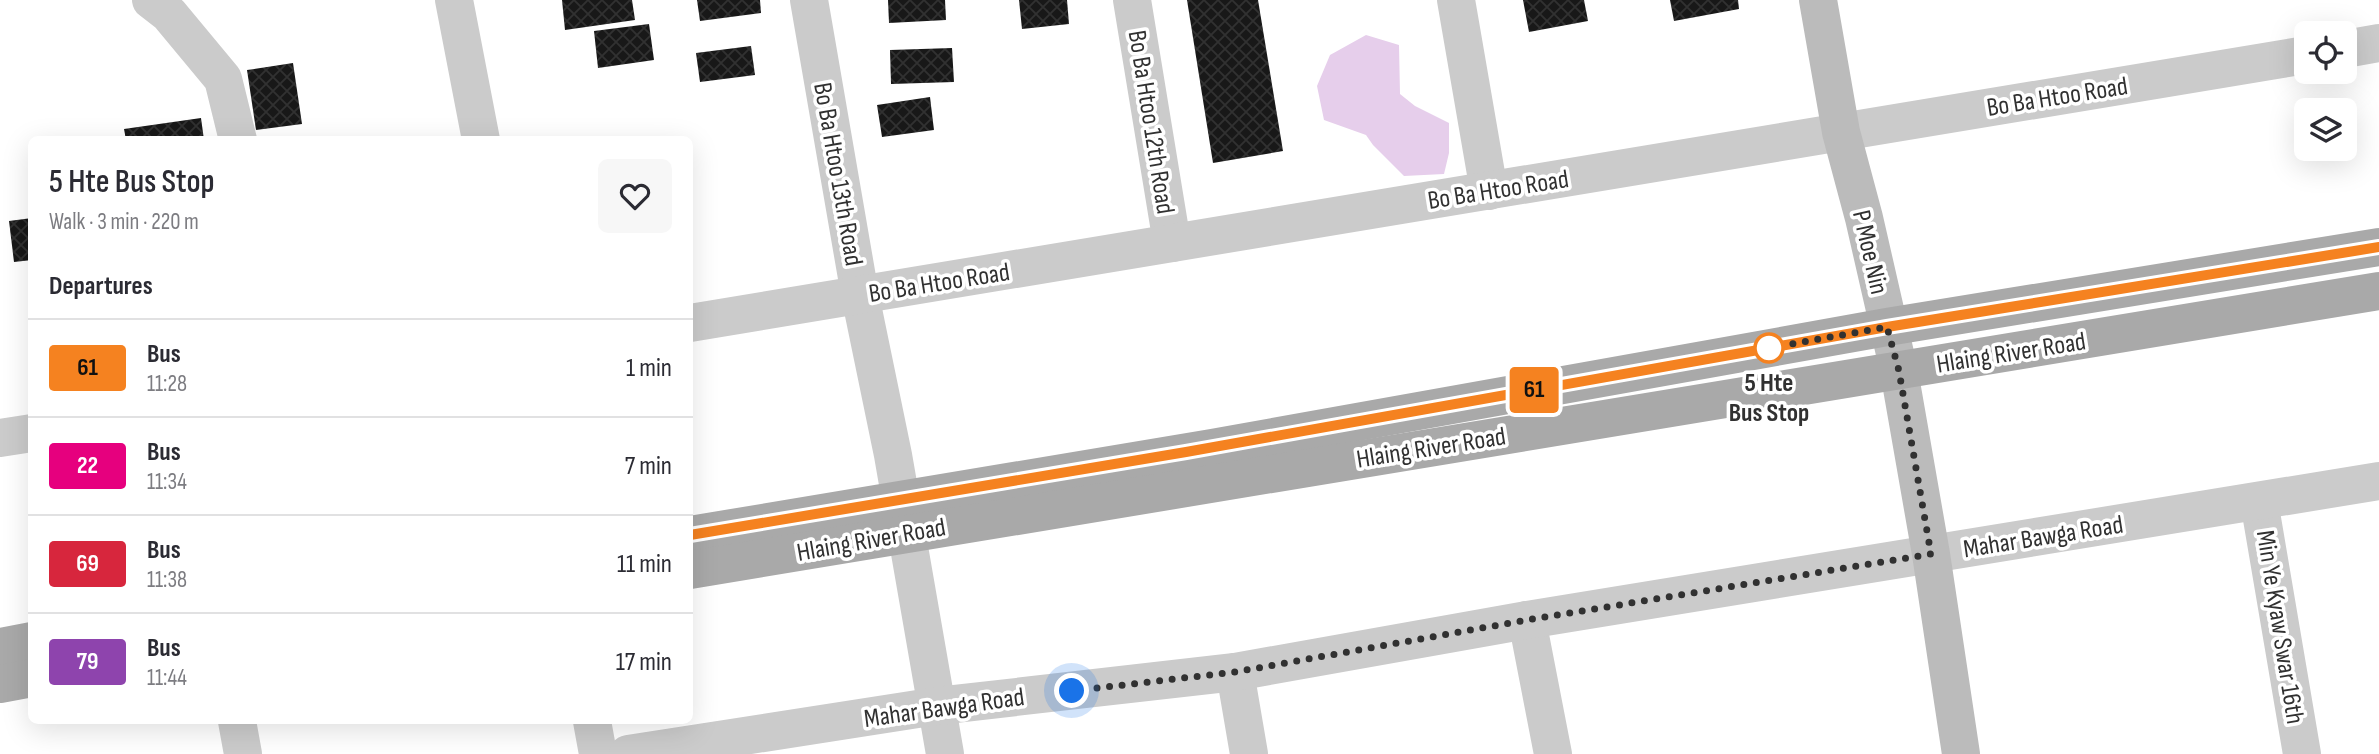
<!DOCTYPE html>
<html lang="en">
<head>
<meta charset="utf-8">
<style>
  body { margin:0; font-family:"Sofia Sans Condensed",sans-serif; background:#f7f7f7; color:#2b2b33; height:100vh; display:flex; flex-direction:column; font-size:26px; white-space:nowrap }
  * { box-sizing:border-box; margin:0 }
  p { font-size:23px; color:#7c7c81 }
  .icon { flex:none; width:38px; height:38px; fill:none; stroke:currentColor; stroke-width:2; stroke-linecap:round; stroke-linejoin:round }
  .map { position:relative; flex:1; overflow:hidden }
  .drawer { position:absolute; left:28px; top:136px; width:665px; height:588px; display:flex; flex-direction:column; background:#fff; border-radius:10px; box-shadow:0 7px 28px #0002 }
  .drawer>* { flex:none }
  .badge { padding:0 14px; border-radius:5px; font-size:24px; line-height:46px }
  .fabs { position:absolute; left:2294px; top:21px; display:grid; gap:14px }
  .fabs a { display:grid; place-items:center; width:63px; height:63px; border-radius:10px; background:#fff; box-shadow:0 7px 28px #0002; font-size:35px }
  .you { position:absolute; width:35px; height:35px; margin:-18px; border:5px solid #fff; border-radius:50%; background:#1a73e8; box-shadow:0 0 0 10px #1a73e833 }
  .map>.badge { position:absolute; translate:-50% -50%; box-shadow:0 0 0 4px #fff }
  h2 { padding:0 21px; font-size:26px; line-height:63px }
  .round { display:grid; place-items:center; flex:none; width:74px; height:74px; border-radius:10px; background:#f7f7f7 }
  .head { display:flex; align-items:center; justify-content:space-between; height:119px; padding:0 21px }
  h1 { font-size:33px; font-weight:600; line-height:52px }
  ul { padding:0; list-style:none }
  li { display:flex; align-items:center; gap:21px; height:98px; padding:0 21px; border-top:2px solid #e1e1e2 }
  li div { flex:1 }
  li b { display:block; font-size:26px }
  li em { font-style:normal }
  li .badge { min-width:77px; font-weight:700; text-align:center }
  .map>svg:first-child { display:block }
</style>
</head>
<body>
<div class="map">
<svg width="2379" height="754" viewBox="0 0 2379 754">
  <defs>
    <pattern id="building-cross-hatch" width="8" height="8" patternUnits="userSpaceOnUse" patternTransform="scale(1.75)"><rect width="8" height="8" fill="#181818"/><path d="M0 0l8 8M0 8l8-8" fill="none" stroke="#313131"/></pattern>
  </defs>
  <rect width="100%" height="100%" fill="#fff"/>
  <path fill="#e6ceeb" d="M 1366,35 L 1399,45 L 1400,94 L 1415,106 L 1449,123 L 1449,153 L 1444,174 L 1404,176 L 1373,145 L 1366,135 L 1324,120 L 1317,86 L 1330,55 Z"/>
  <g fill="url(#building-cross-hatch)">
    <path d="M 562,0 L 632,0 L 635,20 L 565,30 Z"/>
    <path d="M 697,0 L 760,0 L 761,13 L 700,21 Z"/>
    <path d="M 888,0 L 945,0 L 946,20 L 889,23 Z"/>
    <path d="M 1019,0 L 1067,0 L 1069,24 L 1022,29 Z"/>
    <path d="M 1187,0 L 1258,0 L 1283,151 L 1213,163 Z"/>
    <path d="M 1523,0 L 1584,0 L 1588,21 L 1529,32 Z"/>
    <path d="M 1670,0 L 1738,0 L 1739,9 L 1674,21 Z"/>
    <path d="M 649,24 L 654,60 L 598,68 L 594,31 Z"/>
    <path d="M 751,46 L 755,75 L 700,82 L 696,53 Z"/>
    <path d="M 952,48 L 954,82 L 891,84 L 890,50 Z"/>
    <path d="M 293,63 L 302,124 L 256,130 L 247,70 Z"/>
    <path d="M 930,97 L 934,130 L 882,137 L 877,105 Z"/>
    <path d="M 201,118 L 204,140 L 126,140 L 124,129 Z"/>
    <path d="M 32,218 L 32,260 L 14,262 L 9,221 Z"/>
  </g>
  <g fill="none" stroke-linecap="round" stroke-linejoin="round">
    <g stroke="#cbcbcb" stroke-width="38">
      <path d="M 151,0 L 169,14 L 223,79 L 238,140"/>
      <path d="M 454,0 L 481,140"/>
      <path d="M 809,0 L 860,295 L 893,455 L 945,754"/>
      <path d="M 1132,0 L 1172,243"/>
      <path d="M 1456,0 L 1489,191"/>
      <path d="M 2345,49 L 2379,43"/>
      <path d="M 690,323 L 2306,55"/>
      <path d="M 0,438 L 32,433"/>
      <path d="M 2259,501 L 2302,754"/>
      <path d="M 1527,620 L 1553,754"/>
      <path d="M 1235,672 L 1249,754"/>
      <path d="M 237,721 L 243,754"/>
      <path d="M 592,721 L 598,754"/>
      <path d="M 628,754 L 937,706 L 1235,672 L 1527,620 L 2379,481"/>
    </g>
    <path stroke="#bbb" stroke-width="38" d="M 1818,0 L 1841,132 L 1864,218 L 1899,371 L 1931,554 L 1961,754"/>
    <g stroke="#a9a9a9" stroke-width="38">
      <path d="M 690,535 L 1212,448 L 1887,327 L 2379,247"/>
      <path d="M 690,570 L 2379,291"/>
      <path d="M 0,647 L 32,641"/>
      <path d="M 0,684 L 32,678"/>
    </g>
  </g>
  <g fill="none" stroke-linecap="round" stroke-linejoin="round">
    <defs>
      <path id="line" d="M 690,535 L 1186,452 L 1887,327 L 2379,247"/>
    </defs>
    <use href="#line" stroke="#fff" stroke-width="16"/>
    <use href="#line" stroke="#f58220" stroke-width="10"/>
    <path stroke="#313131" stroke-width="7" stroke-dasharray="0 12.6" d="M 1072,691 L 1235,672 L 1527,620 L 1931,554 L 1899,371 L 1887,327 L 1769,348"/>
  </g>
  <circle fill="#fff" stroke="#f58220" stroke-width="3.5" cx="1769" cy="348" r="14"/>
  <g text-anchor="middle" stroke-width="7" stroke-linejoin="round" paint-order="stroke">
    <g font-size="26" fill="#313131" stroke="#fff">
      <text transform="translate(2057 96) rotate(-9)" y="9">Bo Ba Htoo Road</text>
      <text transform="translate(1152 122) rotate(81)" y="9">Bo Ba Htoo 12th Road</text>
      <text transform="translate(839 174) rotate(80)" y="9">Bo Ba Htoo 13th Road</text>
      <text transform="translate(1498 189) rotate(-9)" y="9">Bo Ba Htoo Road</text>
      <text transform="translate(1871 252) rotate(77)" y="9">P Moe Nin</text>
      <text transform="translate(939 282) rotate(-9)" y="9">Bo Ba Htoo Road</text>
      <text transform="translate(2011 352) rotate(-9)" y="9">Hlaing River Road</text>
      <text transform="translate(1431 447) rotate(-9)" y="9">Hlaing River Road</text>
      <text transform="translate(2043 536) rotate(-9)" y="9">Mahar Bawga Road</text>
      <text transform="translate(871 539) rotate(-10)" y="9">Hlaing River Road</text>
      <text transform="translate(2281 627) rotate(81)" y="9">Min Ye Kyaw Swar 16th</text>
      <text transform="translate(944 707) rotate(-8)" y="9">Mahar Bawga Road</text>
    </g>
    <g font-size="26" font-weight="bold" fill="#313131" stroke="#fff">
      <text x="1769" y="391">5 Hte<tspan x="1769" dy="30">Bus Stop</tspan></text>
    </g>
  </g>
</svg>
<div class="fabs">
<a><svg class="icon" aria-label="locate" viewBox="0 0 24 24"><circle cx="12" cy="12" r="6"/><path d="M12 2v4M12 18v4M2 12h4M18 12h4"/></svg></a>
<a><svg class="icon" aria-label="layers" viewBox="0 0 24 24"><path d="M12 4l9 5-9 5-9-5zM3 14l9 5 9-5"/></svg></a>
</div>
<div class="you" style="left:1072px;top:691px"></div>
<b class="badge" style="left:1534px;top:390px;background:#f58220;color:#111">61</b>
<section class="drawer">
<div class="head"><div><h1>5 Hte Bus Stop</h1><p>Walk · 3 min · 220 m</p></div><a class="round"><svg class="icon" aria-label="heart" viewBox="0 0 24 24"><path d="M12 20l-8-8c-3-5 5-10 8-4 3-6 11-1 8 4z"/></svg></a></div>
<h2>Departures</h2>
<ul>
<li><span class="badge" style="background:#f58220;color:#111">61</span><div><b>Bus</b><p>11:28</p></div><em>1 min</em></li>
<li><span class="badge" style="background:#e6007e;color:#fff">22</span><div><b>Bus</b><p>11:34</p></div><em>7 min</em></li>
<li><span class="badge" style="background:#d7263d;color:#fff">69</span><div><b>Bus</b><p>11:38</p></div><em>11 min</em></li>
<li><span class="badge" style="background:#8e44ad;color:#fff">79</span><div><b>Bus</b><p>11:44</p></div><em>17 min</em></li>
</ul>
</section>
</div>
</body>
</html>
